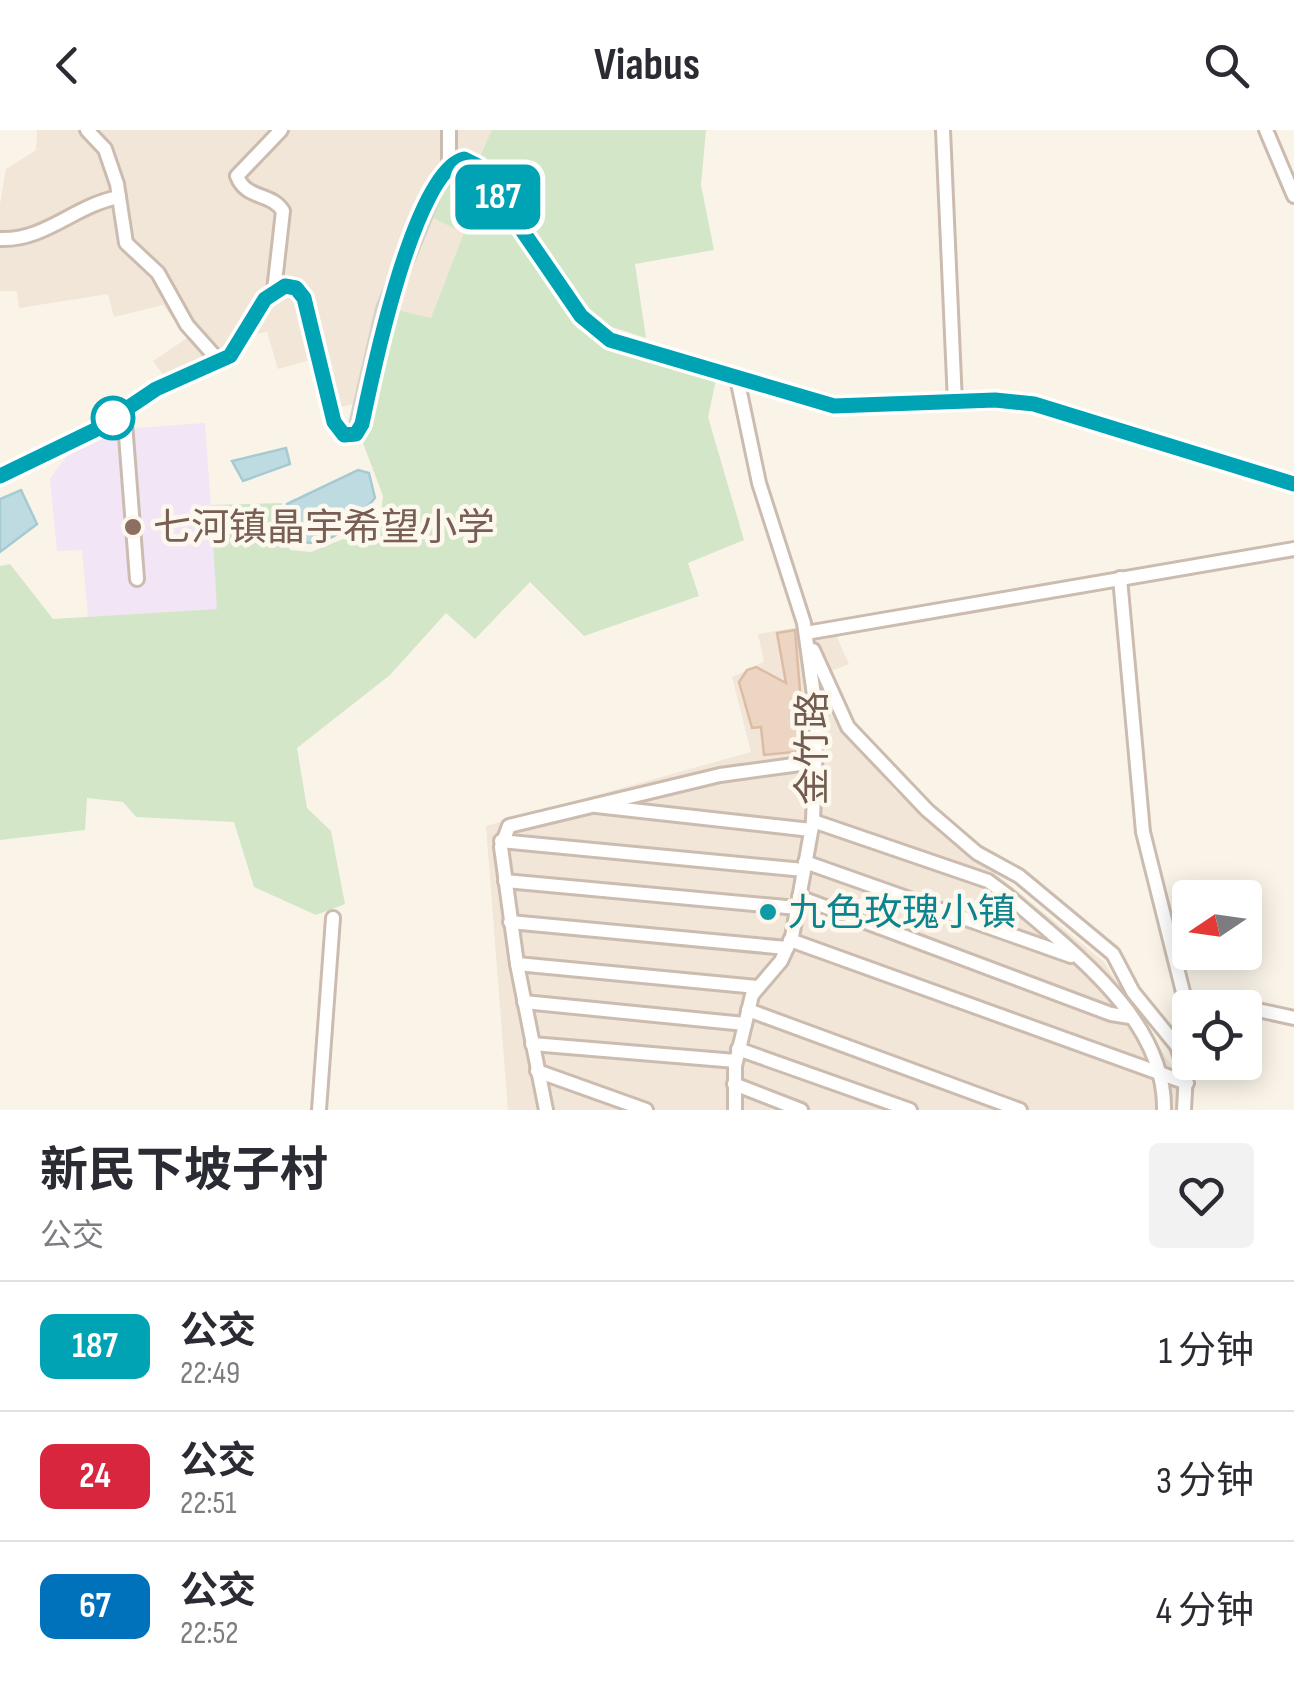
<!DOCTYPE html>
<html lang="zh">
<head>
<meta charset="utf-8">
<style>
  body { margin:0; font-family:"Sofia Sans Condensed","Noto Sans SC",sans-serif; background:#f2f2f3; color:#2b2b33; height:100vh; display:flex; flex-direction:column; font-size:38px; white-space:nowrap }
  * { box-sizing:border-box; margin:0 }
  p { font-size:32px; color:#7c7c81 }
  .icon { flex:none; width:55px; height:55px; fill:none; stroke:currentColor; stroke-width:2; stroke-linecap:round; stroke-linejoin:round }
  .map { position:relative; height:980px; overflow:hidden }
  .details { display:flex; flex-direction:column; background:#fff; flex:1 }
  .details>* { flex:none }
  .badge { padding:0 20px; border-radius:15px; font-size:35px; line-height:65px }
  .needle { width:65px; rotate:257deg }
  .tools { position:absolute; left:1172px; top:750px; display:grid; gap:20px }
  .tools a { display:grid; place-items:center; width:90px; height:90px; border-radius:10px; background:#fff; box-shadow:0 5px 25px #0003; font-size:50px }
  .map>.badge { position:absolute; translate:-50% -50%; box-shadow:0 0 0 5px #fff }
  .round { display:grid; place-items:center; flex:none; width:105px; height:105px; border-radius:10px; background:#f2f2f3 }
  .overview { display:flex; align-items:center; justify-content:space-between; height:170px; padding:0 40px }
  h1 { font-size:48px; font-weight:700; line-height:75px }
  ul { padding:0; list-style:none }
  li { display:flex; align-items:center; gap:30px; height:130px; padding:0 40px; border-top:2px solid #e1e1e2 }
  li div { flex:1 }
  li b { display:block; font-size:38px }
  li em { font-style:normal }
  li .badge { min-width:110px; font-weight:700; text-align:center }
  header { display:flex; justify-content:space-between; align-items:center; height:130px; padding:0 40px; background:#fff; font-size:45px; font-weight:700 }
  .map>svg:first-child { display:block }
</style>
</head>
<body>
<header><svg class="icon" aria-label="back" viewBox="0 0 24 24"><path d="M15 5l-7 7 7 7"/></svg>Viabus<svg class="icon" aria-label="search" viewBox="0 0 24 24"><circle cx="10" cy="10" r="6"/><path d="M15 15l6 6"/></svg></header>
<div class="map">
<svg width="1294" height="980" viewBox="0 0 1294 980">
  <rect width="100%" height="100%" fill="#faf4e8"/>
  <g fill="#f1e6d7">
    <path d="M 37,0 L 492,0 L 472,42 L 454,40 L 431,87 L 465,102 L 431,188 L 377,175 L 357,273 L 325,281 L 310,230 L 278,239 L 267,202 L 254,204 L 233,233 L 166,249 L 153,231 L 187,208 L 163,175 L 114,187 L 108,164 L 19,178 L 17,161 L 0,161 L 0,74 L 6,39 L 36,20 Z"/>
    <path d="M 830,492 L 849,534 L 819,546 L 830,583 L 895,661 L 1104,832 L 1180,949 L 1178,980 L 508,980 L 486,696 L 751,622 L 732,547 L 764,532 L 758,504 Z"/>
  </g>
  <path fill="#f1e5f6" d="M 205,293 L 218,479 L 88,487 L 82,420 L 57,421 L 50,349 L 75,315 L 108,300 Z"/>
  <g fill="#d3e6c8">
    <path d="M 492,0 L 706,0 L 701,55 L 714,120 L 635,134 L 646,208 L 599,193 L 568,158 L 478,30 Z"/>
    <path d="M 454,40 L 472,42 L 577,198 L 601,214 L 716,250 L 708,287 L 744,410 L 688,433 L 699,466 L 584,506 L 530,452 L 475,509 L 446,483 L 390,545 L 297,618 L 307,678 L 331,701 L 345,774 L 316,785 L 254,757 L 234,692 L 136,687 L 123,672 L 87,668 L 85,700 L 0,710 L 0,436 L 10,434 L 53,489 L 217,479 L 211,375 L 282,373 L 290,420 L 311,422 L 380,394 L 383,366 L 363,313 L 398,180 L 431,188 L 464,103 L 431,87 Z"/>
  </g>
  <g fill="#bfdbe2" stroke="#a6cad2" stroke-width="2.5">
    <path d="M 286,318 L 290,334 L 243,351 L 232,331 Z"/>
    <path d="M 358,340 L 369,343 L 375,368 C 355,391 331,420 298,411 L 287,374 Z"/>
    <path d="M 21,360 L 37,394 L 0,422 L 0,369 Z"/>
  </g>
  <path fill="#ecd5c3" stroke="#ddbca5" stroke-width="2.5" d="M 795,500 L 805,621 L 764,625 L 761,597 L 752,598 L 739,552 L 747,540 L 756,537 L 786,553 L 777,503 Z"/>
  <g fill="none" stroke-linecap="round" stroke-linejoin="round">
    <defs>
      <g id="minor">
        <path d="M 87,0 L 105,19 L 117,54 L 126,113 L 158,143 L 187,195 L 220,232"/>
        <path d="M 943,0 L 955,273"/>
        <path d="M 1266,0 L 1294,66"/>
        <path d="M 449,36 L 449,0"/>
        <path d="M 0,109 C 45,111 75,75 119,67"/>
        <path d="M 274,161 L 283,81 C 271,62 246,70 237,46 L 281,0"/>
        <path d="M 124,280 L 137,449"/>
        <path d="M 1120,448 L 1143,702 L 1188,882 L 1187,897 L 1177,916"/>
        <path d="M 806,503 L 1294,419"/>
        <path d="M 813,520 L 848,597 L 927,680 L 977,723 L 1019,746 L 1113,824 L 1133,862 L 1177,916 L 1186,942 L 1184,980"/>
        <path d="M 596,676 L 811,700"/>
        <path d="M 813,691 L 988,751 L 1007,765 C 1068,819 1166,888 1164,980"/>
        <path d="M 501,711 L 804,740"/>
        <path d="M 805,732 L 1071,826"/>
        <path d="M 505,751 L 797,778"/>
        <path d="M 799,767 L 1111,884 L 1130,887"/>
        <path d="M 510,792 L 787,818"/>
        <path d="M 790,810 L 1187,953"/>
        <path d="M 517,834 L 757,857"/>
        <path d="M 524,872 L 745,894"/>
        <path d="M 1209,878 L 1226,873 L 1294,888"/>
        <path d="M 748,880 L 1020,980"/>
        <path d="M 532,914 L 736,931"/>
        <path d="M 738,919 L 910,980"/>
        <path d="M 537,941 L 646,980"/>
        <path d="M 734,954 L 801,980"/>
        <path d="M 319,980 L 333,788"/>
        <path d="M 546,980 L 517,834 L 501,717 L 509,696 L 720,645 L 815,632"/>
        <path d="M 735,980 L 735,936 L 752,865 L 781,831 L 792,807 L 813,691 L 817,587 L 804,493 L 759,353 L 737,248"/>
      </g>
      <path id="major" d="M 0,346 L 95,300 L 157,259 L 231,226 L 265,169 L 285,156 L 297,158 L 304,167 L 334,292 L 344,305 L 356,304 L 385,179 L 439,48 L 449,36 L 464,29 L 478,37 L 581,187 L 610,210 L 834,276 L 995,271 L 1034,274 L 1294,354"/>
    </defs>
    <use href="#minor" stroke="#cbbcaf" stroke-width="18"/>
    <use href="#major" stroke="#d7d1ce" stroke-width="20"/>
    <use href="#minor" stroke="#fff" stroke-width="12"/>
    <use href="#major" stroke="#f1d8a8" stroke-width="15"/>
  </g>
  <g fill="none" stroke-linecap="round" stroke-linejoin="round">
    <defs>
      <path id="line" d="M 0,346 L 95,300 L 156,259 L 230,226 L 265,169 L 285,156 L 296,158 L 304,168 L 334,292 L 344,305 L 356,304 L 362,294 C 372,246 414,40 464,29 L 478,36 L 581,186 L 610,210 L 834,276 L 995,270 L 1034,274 L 1294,354"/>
    </defs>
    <use href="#line" stroke="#fff" stroke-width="22"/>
    <use href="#line" stroke="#00a3b4" stroke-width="15"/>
  </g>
  <circle fill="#fff" stroke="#00a3b4" stroke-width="5" cx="113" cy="288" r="20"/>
  <circle fill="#8d6e63" stroke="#fdf8ee" stroke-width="4" cx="133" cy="397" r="10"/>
  <circle fill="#0f9aa8" stroke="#fdf8ee" stroke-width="4" cx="768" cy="782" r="10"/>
  <g text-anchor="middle" stroke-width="9" stroke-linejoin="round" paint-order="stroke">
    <g font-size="38" fill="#785e54" stroke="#fdf8ee" text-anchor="start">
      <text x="153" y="410">七河镇晶宇希望小学</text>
    </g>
    <g font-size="38" fill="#715c4f" stroke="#fdf8ee">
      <text transform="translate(812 618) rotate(-90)" y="13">金竹路</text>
    </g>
    <g font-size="38" fill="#0d838f" stroke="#fdf8ee" text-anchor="start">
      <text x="788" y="795">九色玫瑰小镇</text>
    </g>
  </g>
</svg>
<div class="tools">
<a><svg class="needle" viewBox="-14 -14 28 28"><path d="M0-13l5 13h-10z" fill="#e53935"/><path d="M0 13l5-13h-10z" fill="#7c7c81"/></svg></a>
<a><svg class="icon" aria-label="locate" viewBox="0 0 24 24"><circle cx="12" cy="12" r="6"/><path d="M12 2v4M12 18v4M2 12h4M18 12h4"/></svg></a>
</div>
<b class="badge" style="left:498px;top:67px;background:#00a3b4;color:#fff">187</b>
</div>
<section class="details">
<div class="overview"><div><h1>新民下坡子村</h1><p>公交</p></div><a class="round"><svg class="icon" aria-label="heart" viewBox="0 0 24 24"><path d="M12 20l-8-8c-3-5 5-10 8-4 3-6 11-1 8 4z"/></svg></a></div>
<ul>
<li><span class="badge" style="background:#00a3b4;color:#fff">187</span><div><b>公交</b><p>22:49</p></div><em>1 分钟</em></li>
<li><span class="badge" style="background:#d7263d;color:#fff">24</span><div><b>公交</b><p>22:51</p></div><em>3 分钟</em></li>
<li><span class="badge" style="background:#0072bc;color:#fff">67</span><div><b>公交</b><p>22:52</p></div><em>4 分钟</em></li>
</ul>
</section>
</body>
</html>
